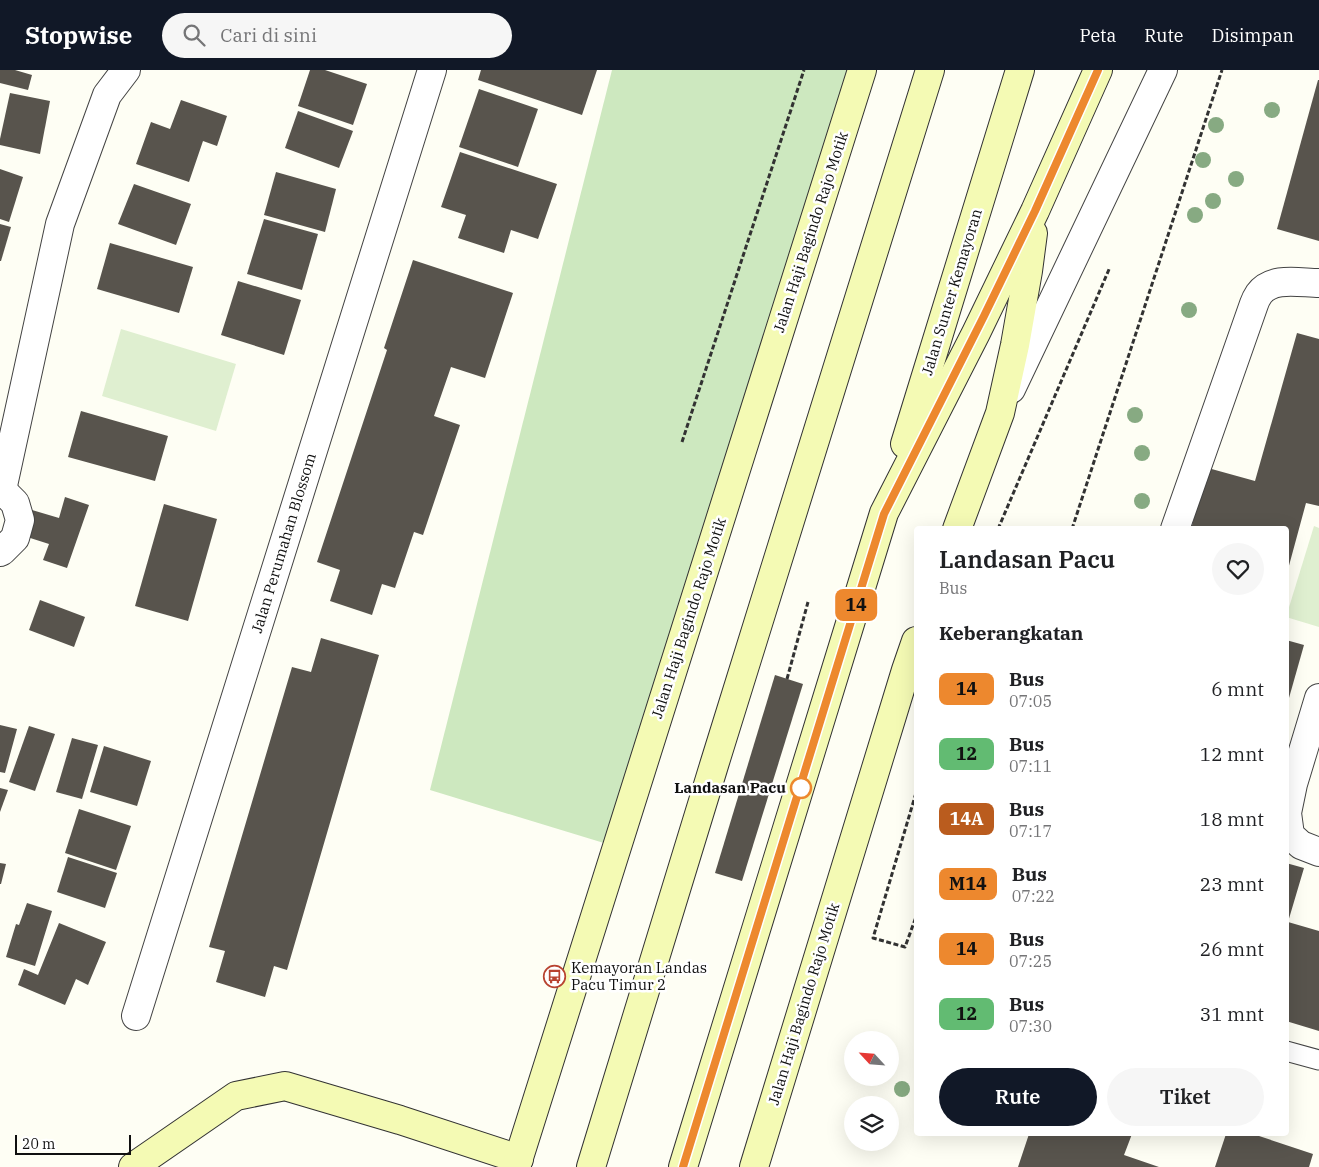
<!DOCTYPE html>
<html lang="id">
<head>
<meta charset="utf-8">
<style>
  body { margin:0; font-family:"IBM Plex Serif",serif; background:#f6f6f6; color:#202124; height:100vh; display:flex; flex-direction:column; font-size:19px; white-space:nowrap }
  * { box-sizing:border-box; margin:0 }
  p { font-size:16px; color:#757577 }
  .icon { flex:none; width:28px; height:28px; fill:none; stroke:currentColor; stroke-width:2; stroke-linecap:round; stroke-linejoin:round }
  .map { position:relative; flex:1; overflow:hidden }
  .sheet { position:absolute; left:914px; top:456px; width:375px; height:610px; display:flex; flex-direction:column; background:#fff; border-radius:5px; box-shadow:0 5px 20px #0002 }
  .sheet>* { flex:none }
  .badge { padding:0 10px; border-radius:8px; font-size:18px; line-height:32px }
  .needle { width:32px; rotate:296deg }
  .controls { position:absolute; left:844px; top:961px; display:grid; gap:10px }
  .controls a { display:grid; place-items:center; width:55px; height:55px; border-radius:50%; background:#fff; box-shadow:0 5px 20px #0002; font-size:25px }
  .scale { position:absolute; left:15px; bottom:12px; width:116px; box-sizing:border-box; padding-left:5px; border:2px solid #101010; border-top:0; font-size:14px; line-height:18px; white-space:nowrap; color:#101010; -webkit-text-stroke:4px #fff; paint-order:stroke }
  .map>.badge { position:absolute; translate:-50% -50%; box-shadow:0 0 0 2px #fff }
  h2 { padding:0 25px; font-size:19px; line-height:45px }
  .round { display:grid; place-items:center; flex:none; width:52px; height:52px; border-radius:26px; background:#f6f6f6 }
  .head { display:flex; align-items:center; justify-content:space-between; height:85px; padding:0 25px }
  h1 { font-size:24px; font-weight:600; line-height:38px }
  .primary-button { display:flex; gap:10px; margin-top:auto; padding:10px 25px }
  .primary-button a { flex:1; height:58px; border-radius:30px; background:#111827; color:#fff; font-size:20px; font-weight:600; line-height:58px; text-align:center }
  .primary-button a+a { background:#f6f6f6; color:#202124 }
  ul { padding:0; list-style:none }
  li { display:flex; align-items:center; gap:15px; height:65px; padding:0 25px }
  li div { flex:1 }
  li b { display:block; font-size:19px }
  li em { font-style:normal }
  li .badge { min-width:55px; font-weight:700; text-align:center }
  header { display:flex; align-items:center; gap:30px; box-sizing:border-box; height:70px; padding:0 25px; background:#111827; color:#fff }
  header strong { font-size:24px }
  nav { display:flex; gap:28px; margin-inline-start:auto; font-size:18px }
  .search { width:350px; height:45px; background:#f6f6f6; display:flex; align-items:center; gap:12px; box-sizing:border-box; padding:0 18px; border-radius:28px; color:#757577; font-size:19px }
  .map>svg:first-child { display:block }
</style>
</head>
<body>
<header>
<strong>Stopwise</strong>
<div class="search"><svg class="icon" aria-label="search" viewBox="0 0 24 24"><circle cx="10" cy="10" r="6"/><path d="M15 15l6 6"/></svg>Cari di sini</div>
<nav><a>Peta</a><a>Rute</a><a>Disimpan</a></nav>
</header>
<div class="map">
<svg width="1319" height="1097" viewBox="0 0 1319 1097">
  <rect width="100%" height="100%" fill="#fefef4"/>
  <path fill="#cde8bf" d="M 612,0 L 865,0 L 617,777 L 430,720 Z"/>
  <g fill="#dfefd0">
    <path d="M 121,259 L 236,294 L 216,361 L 102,326 Z"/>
    <path d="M 1314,456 L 1319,458 L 1319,557 L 1286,547 Z"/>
  </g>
  <g fill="#58544d">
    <path d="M 0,0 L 15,0 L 32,5 L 28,20 L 0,13 Z"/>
    <path d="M 310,0 L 325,0 L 367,14 L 353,55 L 298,36 Z"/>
    <path d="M 481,0 L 597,0 L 582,45 L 478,10 Z"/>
    <path d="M 1318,10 L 1319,10 L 1319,171 L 1277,159 Z"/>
    <path d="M 479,19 L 538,39 L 518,97 L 459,77 Z"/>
    <path d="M 10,23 L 50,31 L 40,84 L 0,75 L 0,69 Z"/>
    <path d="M 181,30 L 227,46 L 217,76 L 203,71 L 189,112 L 136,94 L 151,52 L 170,59 Z"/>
    <path d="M 298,41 L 353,61 L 339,98 L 285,78 Z"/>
    <path d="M 460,82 L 557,114 L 538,169 L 511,160 L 504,183 L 458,168 L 466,145 L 441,137 Z"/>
    <path d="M 0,99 L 23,107 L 9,152 L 0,149 Z"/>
    <path d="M 276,102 L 336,119 L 325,162 L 264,145 Z"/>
    <path d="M 134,114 L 191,134 L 176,175 L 118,154 Z"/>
    <path d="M 264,149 L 318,164 L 302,220 L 247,204 Z"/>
    <path d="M 0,154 L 11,157 L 1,191 L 0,191 Z"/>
    <path d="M 110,173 L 193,197 L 179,243 L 97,219 Z"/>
    <path d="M 413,190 L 513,223 L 485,308 L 451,297 L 434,346 L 460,355 L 423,465 L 414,462 L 395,518 L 382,514 L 372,545 L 330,531 L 340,500 L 317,492 L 387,280 L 384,278 Z"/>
    <path d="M 238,211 L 301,230 L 284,285 L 221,265 Z"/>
    <path d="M 1297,263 L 1319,269 L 1319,436 L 1306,433 L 1287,503 L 1286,459 L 1191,459 L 1208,398 L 1255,411 Z"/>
    <path d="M 81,341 L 168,366 L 155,411 L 68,387 Z"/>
    <path d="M 65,427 L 89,435 L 67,498 L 43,490 L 49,474 L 24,466 L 32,440 L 59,448 Z"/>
    <path d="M 164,434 L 217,449 L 188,551 L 135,536 Z"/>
    <path d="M 40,530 L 85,547 L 74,577 L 29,560 Z"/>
    <path d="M 321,568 L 379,585 L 287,900 L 274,896 L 265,927 L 216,912 L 225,881 L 209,877 L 292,597 L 311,602 Z"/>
    <path d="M 1286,570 L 1304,575 L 1287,635 L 1286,635 Z"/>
    <path d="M 775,605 L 803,614 L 742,811 L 715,803 Z"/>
    <path d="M 0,655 L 17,659 L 5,703 L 0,702 Z"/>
    <path d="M 29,656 L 55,664 L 35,721 L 9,712 Z"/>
    <path d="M 72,668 L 98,675 L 82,729 L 56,722 Z"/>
    <path d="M 104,676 L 151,691 L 137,736 L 90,722 Z"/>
    <path d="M 0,718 L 8,720 L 0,742 Z"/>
    <path d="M 79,739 L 131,756 L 116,800 L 65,783 Z"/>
    <path d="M 68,787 L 117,803 L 105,838 L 57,822 Z"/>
    <path d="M 0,793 L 6,794 L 1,814 L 0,814 Z"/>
    <path d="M 1286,793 L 1304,798 L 1288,852 L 1319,861 L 1319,961 L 1286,951 Z"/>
    <path d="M 27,833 L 52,841 L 35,896 L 6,887 L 16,854 L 19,855 Z"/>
    <path d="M 59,853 L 106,872 L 88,915 L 76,909 L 65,935 L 18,915 L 24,899 L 38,905 Z"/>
    <path d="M 1029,1064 L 1132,1064 L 1124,1085 L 1159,1097 L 1018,1097 Z"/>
    <path d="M 1226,1064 L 1253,1064 L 1313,1084 L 1309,1097 L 1215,1097 Z"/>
  </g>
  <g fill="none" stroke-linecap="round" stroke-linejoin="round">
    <defs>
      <path id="service" d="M 1286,981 L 1319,990"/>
      <g id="minor">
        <path d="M 0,419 L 2,420 L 15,433 L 20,450 L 15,468 L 2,481 L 0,482"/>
        <path d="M 2,420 L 60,154 L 107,25 L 126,0"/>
        <path d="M 1175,459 L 1254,234 C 1255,231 1257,227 1259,224 C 1272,206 1300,213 1319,213"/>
        <path d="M 1319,628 L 1293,714 L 1287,743 L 1290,765 L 1301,775 L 1319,782"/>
        <path d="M 136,946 L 432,0"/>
      </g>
      <path id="tertiary" d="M 1011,319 L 1163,0"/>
      <g id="secondary">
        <path d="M 905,374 L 1020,0"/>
        <path d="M 957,459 L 1000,343 L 1015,275 L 1028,201 L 1033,163"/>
        <path d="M 133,1097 L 236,1026 L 285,1016 L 400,1050 L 519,1089"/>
        <path d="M 516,1097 L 862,0"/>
        <path d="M 591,1097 L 715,692 L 930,0"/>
        <path d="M 683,1097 L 884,443 L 976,263 L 1035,141 L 1098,0"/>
        <path d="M 754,1097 L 906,600 L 916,571"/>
      </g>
    </defs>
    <use href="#service" stroke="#434343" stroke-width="21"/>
    <use href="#minor" stroke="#434343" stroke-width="30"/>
    <use href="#tertiary" stroke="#434343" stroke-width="30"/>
    <use href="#secondary" stroke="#323232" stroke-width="30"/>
    <g stroke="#323232" stroke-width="3" stroke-dasharray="5 2.5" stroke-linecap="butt">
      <path d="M 682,372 L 804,0"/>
      <path d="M 998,459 L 1110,197"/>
      <path d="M 1072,459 L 1222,0"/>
      <path d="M 787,609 L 808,532"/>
      <path d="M 916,723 L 873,868 L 905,877 L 916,847"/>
    </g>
    <use href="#service" stroke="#fff" stroke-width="19"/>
    <use href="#minor" stroke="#fff" stroke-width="28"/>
    <use href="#tertiary" stroke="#fff" stroke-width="28"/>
    <use href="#secondary" stroke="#f4fab4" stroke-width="28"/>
  </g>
  <g fill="#87aa82">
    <circle cx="1272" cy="40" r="8"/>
    <circle cx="1216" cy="55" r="8"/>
    <circle cx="1203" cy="90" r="8"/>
    <circle cx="1236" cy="109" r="8"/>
    <circle cx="1213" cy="131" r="8"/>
    <circle cx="1195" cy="145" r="8"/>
    <circle cx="1189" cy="240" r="8"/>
    <circle cx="1135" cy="345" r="8"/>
    <circle cx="1142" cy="383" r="8"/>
    <circle cx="1142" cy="431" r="8"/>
    <circle cx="902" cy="1019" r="8"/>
  </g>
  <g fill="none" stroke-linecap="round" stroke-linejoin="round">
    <defs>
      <path id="line" d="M 683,1097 L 884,444 L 984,246 L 1035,141 L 1098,0"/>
    </defs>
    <use href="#line" stroke="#fff" stroke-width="11"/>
    <use href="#line" stroke="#ed882e" stroke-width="8"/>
  </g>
  <defs>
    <symbol id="bus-ring" viewBox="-11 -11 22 22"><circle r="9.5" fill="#fff" stroke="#b84330" stroke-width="1.5"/><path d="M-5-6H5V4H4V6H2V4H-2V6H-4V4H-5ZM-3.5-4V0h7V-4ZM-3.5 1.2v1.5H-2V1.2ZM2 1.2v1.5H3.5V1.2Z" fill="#b84330"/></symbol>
  </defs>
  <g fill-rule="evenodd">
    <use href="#bus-ring" x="542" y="894" width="25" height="25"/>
  </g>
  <circle fill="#fff" stroke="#ed882e" stroke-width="2.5" cx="801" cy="718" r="10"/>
  <g text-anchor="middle" stroke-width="5" stroke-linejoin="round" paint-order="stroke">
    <g font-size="15" fill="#101010" stroke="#fff">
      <text transform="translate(811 162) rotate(-72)" y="5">Jalan Haji Bagindo Rajo Motik</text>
      <text transform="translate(952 222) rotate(-73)" y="5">Jalan Sunter Kemayoran</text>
      <text transform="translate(284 473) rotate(-73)" y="5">Jalan Perumahan Blossom</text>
      <text transform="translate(689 548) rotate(-72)" y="5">Jalan Haji Bagindo Rajo Motik</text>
      <text transform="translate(804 934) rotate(-73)" y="5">Jalan Haji Bagindo Rajo Motik</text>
    </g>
    <g font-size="15" font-weight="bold" fill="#101010" stroke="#fff" text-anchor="end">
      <text x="786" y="723">Landasan Pacu</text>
    </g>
    <g font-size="15" fill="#101010" stroke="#fff" text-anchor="start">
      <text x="571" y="903">Kemayoran Landas<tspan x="571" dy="17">Pacu Timur 2</tspan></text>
    </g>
  </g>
</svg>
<div class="controls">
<a><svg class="needle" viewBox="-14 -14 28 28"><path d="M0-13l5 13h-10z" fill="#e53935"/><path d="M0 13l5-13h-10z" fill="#757577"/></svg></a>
<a><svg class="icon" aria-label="layers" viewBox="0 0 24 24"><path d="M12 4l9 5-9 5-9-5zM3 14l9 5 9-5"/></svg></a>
</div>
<div class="scale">20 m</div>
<b class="badge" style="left:856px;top:535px;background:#ed882e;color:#111">14</b>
<section class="sheet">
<div class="head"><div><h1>Landasan Pacu</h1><p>Bus</p></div><a class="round"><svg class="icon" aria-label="heart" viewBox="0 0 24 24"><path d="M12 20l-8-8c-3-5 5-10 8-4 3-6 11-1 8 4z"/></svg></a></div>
<h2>Keberangkatan</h2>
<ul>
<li><span class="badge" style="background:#ed882e;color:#111">14</span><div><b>Bus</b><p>07:05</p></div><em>6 mnt</em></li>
<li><span class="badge" style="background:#62bb72;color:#111">12</span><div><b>Bus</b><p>07:11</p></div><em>12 mnt</em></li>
<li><span class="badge" style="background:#ba5c1e;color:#fff">14A</span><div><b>Bus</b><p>07:17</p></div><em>18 mnt</em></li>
<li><span class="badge" style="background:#ed882e;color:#111">M14</span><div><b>Bus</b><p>07:22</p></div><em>23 mnt</em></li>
<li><span class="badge" style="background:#ed882e;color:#111">14</span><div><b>Bus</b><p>07:25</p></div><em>26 mnt</em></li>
<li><span class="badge" style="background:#62bb72;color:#111">12</span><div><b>Bus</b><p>07:30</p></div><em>31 mnt</em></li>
</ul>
<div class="primary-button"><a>Rute</a><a>Tiket</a></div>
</section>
</div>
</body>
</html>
